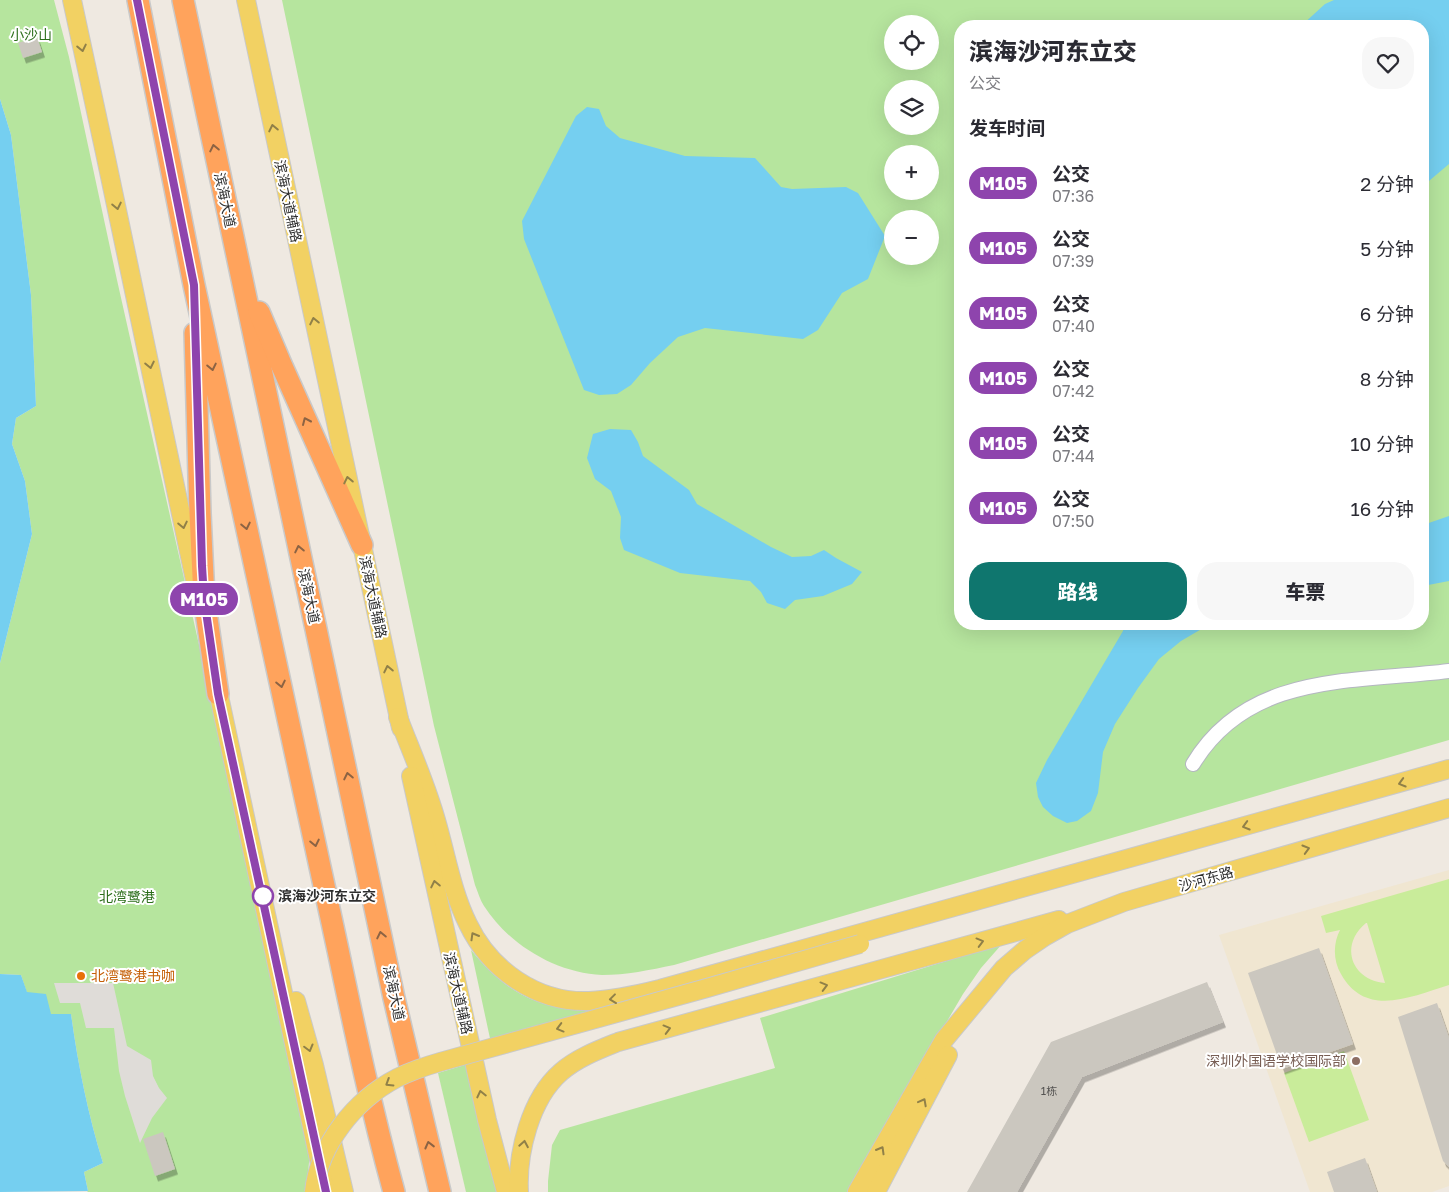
<!DOCTYPE html>
<html lang="zh">
<head>
<meta charset="utf-8">
<style>
  body { margin:0; font-family:"Golos Text","Noto Sans SC",sans-serif; background:#f7f7f7; color:#2b2b33; height:100vh; display:flex; flex-direction:column; font-size:19px; white-space:nowrap }
  * { box-sizing:border-box; margin:0 }
  p { font-size:16px; color:#7c7c81 }
  .icon { flex:none; width:28px; height:28px; fill:none; stroke:currentColor; stroke-width:2; stroke-linecap:round; stroke-linejoin:round }
  .map { position:relative; flex:1; overflow:hidden }
  .drawer { position:absolute; left:954px; top:20px; width:475px; height:610px; display:flex; flex-direction:column; background:#fff; border-radius:20px; box-shadow:0 5px 20px #0002 }
  .drawer>* { flex:none }
  .badge { padding:0 10px; border-radius:16px; font-size:18px; line-height:32px }
  .buttons { position:absolute; left:884px; top:15px; display:grid; gap:10px }
  .buttons a { display:grid; place-items:center; width:55px; height:55px; border-radius:50%; background:#fff; box-shadow:0 5px 20px #0002; font-size:25px }
  .map>.badge { position:absolute; translate:-50% -50%; box-shadow:0 0 0 2px #fff }
  h2 { padding:0 15px; font-size:19px; line-height:45px }
  .round { display:grid; place-items:center; flex:none; width:52px; height:52px; border-radius:20px; background:#f7f7f7 }
  .overview { display:flex; align-items:center; justify-content:space-between; height:85px; padding:0 15px }
  h1 { font-size:24px; font-weight:800; line-height:38px }
  .action { display:flex; gap:10px; margin-top:auto; padding:10px 15px }
  .action a { flex:1; height:58px; border-radius:20px; background:#0f766e; color:#fff; font-size:20px; font-weight:800; line-height:58px; text-align:center }
  .action a+a { background:#f7f7f7; color:#2b2b33 }
  ul { padding:0; list-style:none }
  li { display:flex; align-items:center; gap:15px; height:65px; padding:0 15px }
  li div { flex:1 }
  li b { display:block; font-size:19px }
  li em { font-style:normal }
  li .badge { min-width:55px; font-weight:700; text-align:center }
  .map>svg:first-child { display:block }
</style>
</head>
<body>
<div class="map">
<svg width="1449" height="1192" viewBox="0 0 1449 1192">
  <defs>
    <filter id="shadow"><feDropShadow dx="3" dy="5.5" stdDeviation="0" flood-color="#0004"/></filter>
  </defs>
  <rect width="100%" height="100%" fill="#efe9e1"/>
  <path fill="#f0e6d1" d="M 1449,870 L 1449,1186 L 1432,1192 L 1310,1192 L 1219,935 Z"/>
  <g fill="#b6e59e" fill-rule="evenodd">
    <path d="M 0,0 L 54,0 L 69,57 L 117,280 L 311,1143 L 306,1192 L 87,1192 L 88,1191 L 84,1172 L 103,1163 C 88,1114 78,1065 71,1014 L 51,1014 L 27,993 L 21,975 L 0,974 L 0,663 L 32,534 L 25,481 L 12,444 L 16,418 L 36,406 L 31,295 L 11,135 L 0,99 Z"/>
    <path d="M 282,0 L 1449,0 L 1449,740 L 674,965 C 650,970 626,975 602,975 C 556,973 509,945 484,906 C 480,900 478,892 475,885 L 434,726 ZM 892,24 L 930,24 L 930,61 L 892,61 ZM 960,26 L 1422,26 L 1422,624 L 960,624 ZM 892,89 L 930,89 L 930,126 L 892,126 ZM 892,154 L 930,154 L 930,191 L 892,191 ZM 892,219 L 930,219 L 930,256 L 892,256 Z"/>
    <path d="M 1002,944 L 981,968 L 963,994 L 847,1192 L 548,1192 L 548,1181 L 552,1145 L 560,1130 L 775,1068 L 760,1018 Z"/>
    <path d="M 471,950 C 499,984 525,1003 569,1009 C 578,1011 587,1010 596,1010 L 491,1043 Z"/>
    <path d="M 468,1064 L 499,1192 L 466,1192 L 438,1073 Z"/>
  </g>
  <g fill="#c9ec9a" fill-rule="evenodd">
    <path d="M 1449,879 L 1449,985 C 1412,996 1366,1019 1341,974 C 1333,961 1333,943 1340,930 L 1326,933 L 1321,916 ZM 1366,923 L 1367,923 L 1385,983 C 1351,980 1339,945 1366,923 Z"/>
    <path d="M 1344,1051 L 1369,1120 L 1309,1142 L 1284,1073 Z"/>
  </g>
  <path fill="#dfdcd8" d="M 54,983 L 113,983 L 127,1046 L 151,1060 L 153,1076 L 159,1088 L 167,1098 L 152,1118 L 140,1143 L 125,1096 L 119,1071 L 114,1028 L 86,1028 L 80,1003 L 60,1003 Z"/>
  <g fill="#75cff0">
    <path d="M 1334,0 L 1449,0 L 1449,164 L 1423,186 L 1422,26 L 1301,26 L 1325,4 Z"/>
    <path d="M 0,99 L 11,135 L 31,295 L 36,406 L 16,418 L 12,444 L 25,481 L 32,534 L 0,663 Z"/>
    <path d="M 587,107 L 599,109 L 606,126 L 620,138 L 685,156 L 755,158 L 781,187 L 792,189 L 846,187 L 858,193 L 885,236 L 868,279 L 842,293 L 818,330 L 803,339 L 705,328 L 678,337 L 650,363 L 631,385 L 617,394 L 599,395 L 584,390 L 524,239 L 522,221 L 576,116 Z"/>
    <path d="M 610,429 L 631,430 L 638,442 L 643,456 L 689,490 L 697,504 L 771,547 L 792,557 L 811,556 L 824,550 L 836,558 L 862,572 L 852,584 L 823,596 L 795,600 L 785,609 L 767,603 L 761,592 L 750,581 L 680,573 L 624,550 L 620,538 L 621,517 L 611,491 L 595,479 L 587,458 L 593,434 Z"/>
    <path d="M 1449,516 L 1449,581 L 1423,586 L 1423,525 Z"/>
    <path d="M 1124,624 L 1210,624 L 1181,641 L 1159,659 L 1138,688 L 1115,724 L 1103,752 L 1098,793 L 1091,811 L 1077,821 L 1067,823 L 1053,816 L 1043,807 L 1038,797 L 1036,783 L 1047,760 L 1123,631 Z"/>
    <path d="M 0,974 L 21,975 L 27,992 L 46,994 L 51,1014 L 71,1014 C 78,1065 88,1114 103,1163 L 84,1172 L 88,1191 L 0,1192 Z"/>
  </g>
  <g fill="#cbc7bf" filter="url(#shadow)">
    <path d="M 37,37 L 42,52 L 23,58 L 18,43 Z"/>
    <path d="M 1319,948 L 1353,1044 L 1282,1069 L 1248,973 Z"/>
    <path d="M 1207,982 L 1223,1022 L 1082,1077 L 1017,1192 L 967,1192 L 1051,1042 Z"/>
    <path d="M 1437,1003 L 1449,1038 L 1449,1167 L 1443,1161 L 1398,1017 Z"/>
    <path d="M 163,1132 L 175,1169 L 155,1176 L 143,1139 Z"/>
    <path d="M 1365,1158 L 1377,1192 L 1334,1192 L 1327,1172 Z"/>
  </g>
  <g fill="none" stroke-linecap="round" stroke-linejoin="round">
    <defs>
      <path id="minor" d="M 1193,764 C 1249,671 1356,683 1449,671"/>
      <g id="major">
        <path d="M 72,0 L 105,153 L 197,590"/>
        <path d="M 246,0 L 401,728"/>
        <path d="M 216,682 L 326,1192"/>
        <path d="M 398,717 C 411,751 426,784 436,820 C 446,854 452,892 468,924 C 490,970 537,1003 589,1001 C 613,1000 636,995 660,989 L 1449,769"/>
        <path d="M 411,776 L 487,1120 L 506,1192"/>
        <path d="M 296,1001 L 314,1065 L 344,1192"/>
        <path d="M 519,1192 C 517,1153 530,1099 561,1072 C 577,1058 598,1050 618,1042 L 1059,920"/>
        <path d="M 857,1192 L 944,1040 L 1004,968 L 1025,950 L 1044,937 L 1067,924 L 1124,902 L 1449,808"/>
        <path d="M 876,1192 L 948,1055"/>
      </g>
      <g id="highway">
        <path d="M 138,0 L 194,285 L 338,950 C 355,1031 372,1112 394,1192"/>
        <path d="M 183,0 L 394,998 L 440,1192"/>
        <path d="M 259,312 L 281,364 L 362,545"/>
        <path d="M 195,333 L 200,513 L 204,598 L 218,694"/>
      </g>
    </defs>
    <use href="#minor" stroke="#b4b7c1" stroke-width="16"/>
    <use href="#major" stroke="#c9c9c9" stroke-width="20"/>
    <use href="#highway" stroke="#c9c9c9" stroke-width="24"/>
    <use href="#minor" stroke="#fff" stroke-width="14"/>
    <use href="#major" stroke="#f2d163" stroke-width="18"/>
    <use href="#highway" stroke="#ffa35c" stroke-width="21"/>
    <defs>
      <path id="major-bridge" d="M 314,1192 C 319,1144 355,1100 397,1078 C 411,1071 426,1066 440,1062 L 707,988 L 860,944"/>
    </defs>
    <use href="#major-bridge" stroke="#c9c9c9" stroke-width="20" stroke-linecap="butt"/>
    <use href="#major-bridge" stroke="#f2d163" stroke-width="18"/>
  </g>
  <defs><path id="oneway-chevron" d="M-2-3.5L2.5 0L-2 3.5" fill="none" stroke-width="1.6" stroke-linecap="round" stroke-linejoin="round" transform="scale(1.25)"/></defs>
  <g stroke="#908048">
    <use href="#oneway-chevron" transform="translate(82 48) rotate(78)"/>
    <use href="#oneway-chevron" transform="translate(273 128) rotate(-102)"/>
    <use href="#oneway-chevron" transform="translate(117 206) rotate(78)"/>
    <use href="#oneway-chevron" transform="translate(314 321) rotate(-102)"/>
    <use href="#oneway-chevron" transform="translate(150 365) rotate(78)"/>
    <use href="#oneway-chevron" transform="translate(348 480) rotate(-102)"/>
    <use href="#oneway-chevron" transform="translate(183 525) rotate(78)"/>
    <use href="#oneway-chevron" transform="translate(388 669) rotate(-102)"/>
    <use href="#oneway-chevron" transform="translate(1402 783) rotate(164)"/>
    <use href="#oneway-chevron" transform="translate(1246 826) rotate(164)"/>
    <use href="#oneway-chevron" transform="translate(1306 849) rotate(-16)"/>
    <use href="#oneway-chevron" transform="translate(435 884) rotate(-102)"/>
    <use href="#oneway-chevron" transform="translate(474 936) rotate(-120)"/>
    <use href="#oneway-chevron" transform="translate(980 942) rotate(-15)"/>
    <use href="#oneway-chevron" transform="translate(824 986) rotate(-15)"/>
    <use href="#oneway-chevron" transform="translate(613 999) rotate(173)"/>
    <use href="#oneway-chevron" transform="translate(560 1028) rotate(165)"/>
    <use href="#oneway-chevron" transform="translate(667 1029) rotate(-15)"/>
    <use href="#oneway-chevron" transform="translate(309 1048) rotate(75)"/>
    <use href="#oneway-chevron" transform="translate(389 1083) rotate(148)"/>
    <use href="#oneway-chevron" transform="translate(481 1094) rotate(-103)"/>
    <use href="#oneway-chevron" transform="translate(923 1102) rotate(-62)"/>
    <use href="#oneway-chevron" transform="translate(524 1144) rotate(-80)"/>
    <use href="#oneway-chevron" transform="translate(881 1150) rotate(-60)"/>
  </g>
  <g stroke="#8c6343">
    <use href="#oneway-chevron" transform="translate(214 148) rotate(-102)"/>
    <use href="#oneway-chevron" transform="translate(212 367) rotate(78)"/>
    <use href="#oneway-chevron" transform="translate(306 421) rotate(-114)"/>
    <use href="#oneway-chevron" transform="translate(246 526) rotate(78)"/>
    <use href="#oneway-chevron" transform="translate(299 549) rotate(-102)"/>
    <use href="#oneway-chevron" transform="translate(281 684) rotate(78)"/>
    <use href="#oneway-chevron" transform="translate(348 776) rotate(-102)"/>
    <use href="#oneway-chevron" transform="translate(315 843) rotate(78)"/>
    <use href="#oneway-chevron" transform="translate(381 935) rotate(-102)"/>
    <use href="#oneway-chevron" transform="translate(429 1145) rotate(-104)"/>
  </g>
  <g fill="none" stroke-linecap="round" stroke-linejoin="round">
    <defs>
      <path id="line" d="M 137,0 L 194,285 L 202,566 L 204,598 L 218,694 L 326,1192"/>
    </defs>
    <use href="#line" stroke="#fff" stroke-width="11"/>
    <use href="#line" stroke="#8e44ad" stroke-width="8"/>
  </g>
  <circle fill="#fff" stroke="#8e44ad" stroke-width="2.5" cx="263" cy="896" r="10"/>
  <circle fill="#e8710a" stroke="#fff" stroke-width="2" cx="81" cy="976" r="5"/>
  <circle fill="#8d6e63" stroke="#fff" stroke-width="2" cx="1356" cy="1061" r="5"/>
  <g text-anchor="middle" stroke-width="4" stroke-linejoin="round" paint-order="stroke">
    <g font-size="11" fill="#555452">
      <text x="1049" y="1095">1栋</text>
    </g>
    <g font-size="14" fill="#2c6e1b" stroke="#fff">
      <text x="31" y="40">小沙山</text>
      <text x="127" y="902">北湾鹭港</text>
    </g>
    <g font-size="14" fill="#2e2e2e" stroke="#fff">
      <text transform="translate(225 200) rotate(78)" y="5">滨海大道</text>
      <text transform="translate(288 201) rotate(78)" y="5">滨海大道辅路</text>
      <text transform="translate(309 596) rotate(78)" y="5">滨海大道</text>
      <text transform="translate(373 597) rotate(78)" y="5">滨海大道辅路</text>
      <text transform="translate(1206 879) rotate(-16)" y="5">沙河东路</text>
      <text transform="translate(394 993) rotate(78)" y="5">滨海大道</text>
      <text transform="translate(458 993) rotate(77)" y="5">滨海大道辅路</text>
    </g>
    <g font-size="14" font-weight="bold" fill="#2e2e2e" stroke="#fff" text-anchor="start">
      <text x="278" y="901">滨海沙河东立交</text>
    </g>
    <g font-size="14" fill="#c56008" stroke="#fff" text-anchor="start">
      <text x="91" y="981">北湾鹭港书咖</text>
    </g>
    <g font-size="14" fill="#785e54" stroke="#fff" text-anchor="end">
      <text x="1346" y="1066">深圳外国语学校国际部</text>
    </g>
  </g>
</svg>
<div class="buttons">
<a><svg class="icon" aria-label="locate" viewBox="0 0 24 24"><circle cx="12" cy="12" r="6"/><path d="M12 2v4M12 18v4M2 12h4M18 12h4"/></svg></a>
<a><svg class="icon" aria-label="layers" viewBox="0 0 24 24"><path d="M12 4l9 5-9 5-9-5zM3 14l9 5 9-5"/></svg></a>
<a>+</a>
<a>−</a>
</div>
<b class="badge" style="left:204px;top:599px;background:#8e44ad;color:#fff">M105</b>
<section class="drawer">
<div class="overview"><div><h1>滨海沙河东立交</h1><p>公交</p></div><a class="round"><svg class="icon" aria-label="heart" viewBox="0 0 24 24"><path d="M12 20l-8-8c-3-5 5-10 8-4 3-6 11-1 8 4z"/></svg></a></div>
<h2>发车时间</h2>
<ul>
<li><span class="badge" style="background:#8e44ad;color:#fff">M105</span><div><b>公交</b><p>07:36</p></div><em>2 分钟</em></li>
<li><span class="badge" style="background:#8e44ad;color:#fff">M105</span><div><b>公交</b><p>07:39</p></div><em>5 分钟</em></li>
<li><span class="badge" style="background:#8e44ad;color:#fff">M105</span><div><b>公交</b><p>07:40</p></div><em>6 分钟</em></li>
<li><span class="badge" style="background:#8e44ad;color:#fff">M105</span><div><b>公交</b><p>07:42</p></div><em>8 分钟</em></li>
<li><span class="badge" style="background:#8e44ad;color:#fff">M105</span><div><b>公交</b><p>07:44</p></div><em>10 分钟</em></li>
<li><span class="badge" style="background:#8e44ad;color:#fff">M105</span><div><b>公交</b><p>07:50</p></div><em>16 分钟</em></li>
</ul>
<div class="action"><a>路线</a><a>车票</a></div>
</section>
</div>
</body>
</html>
